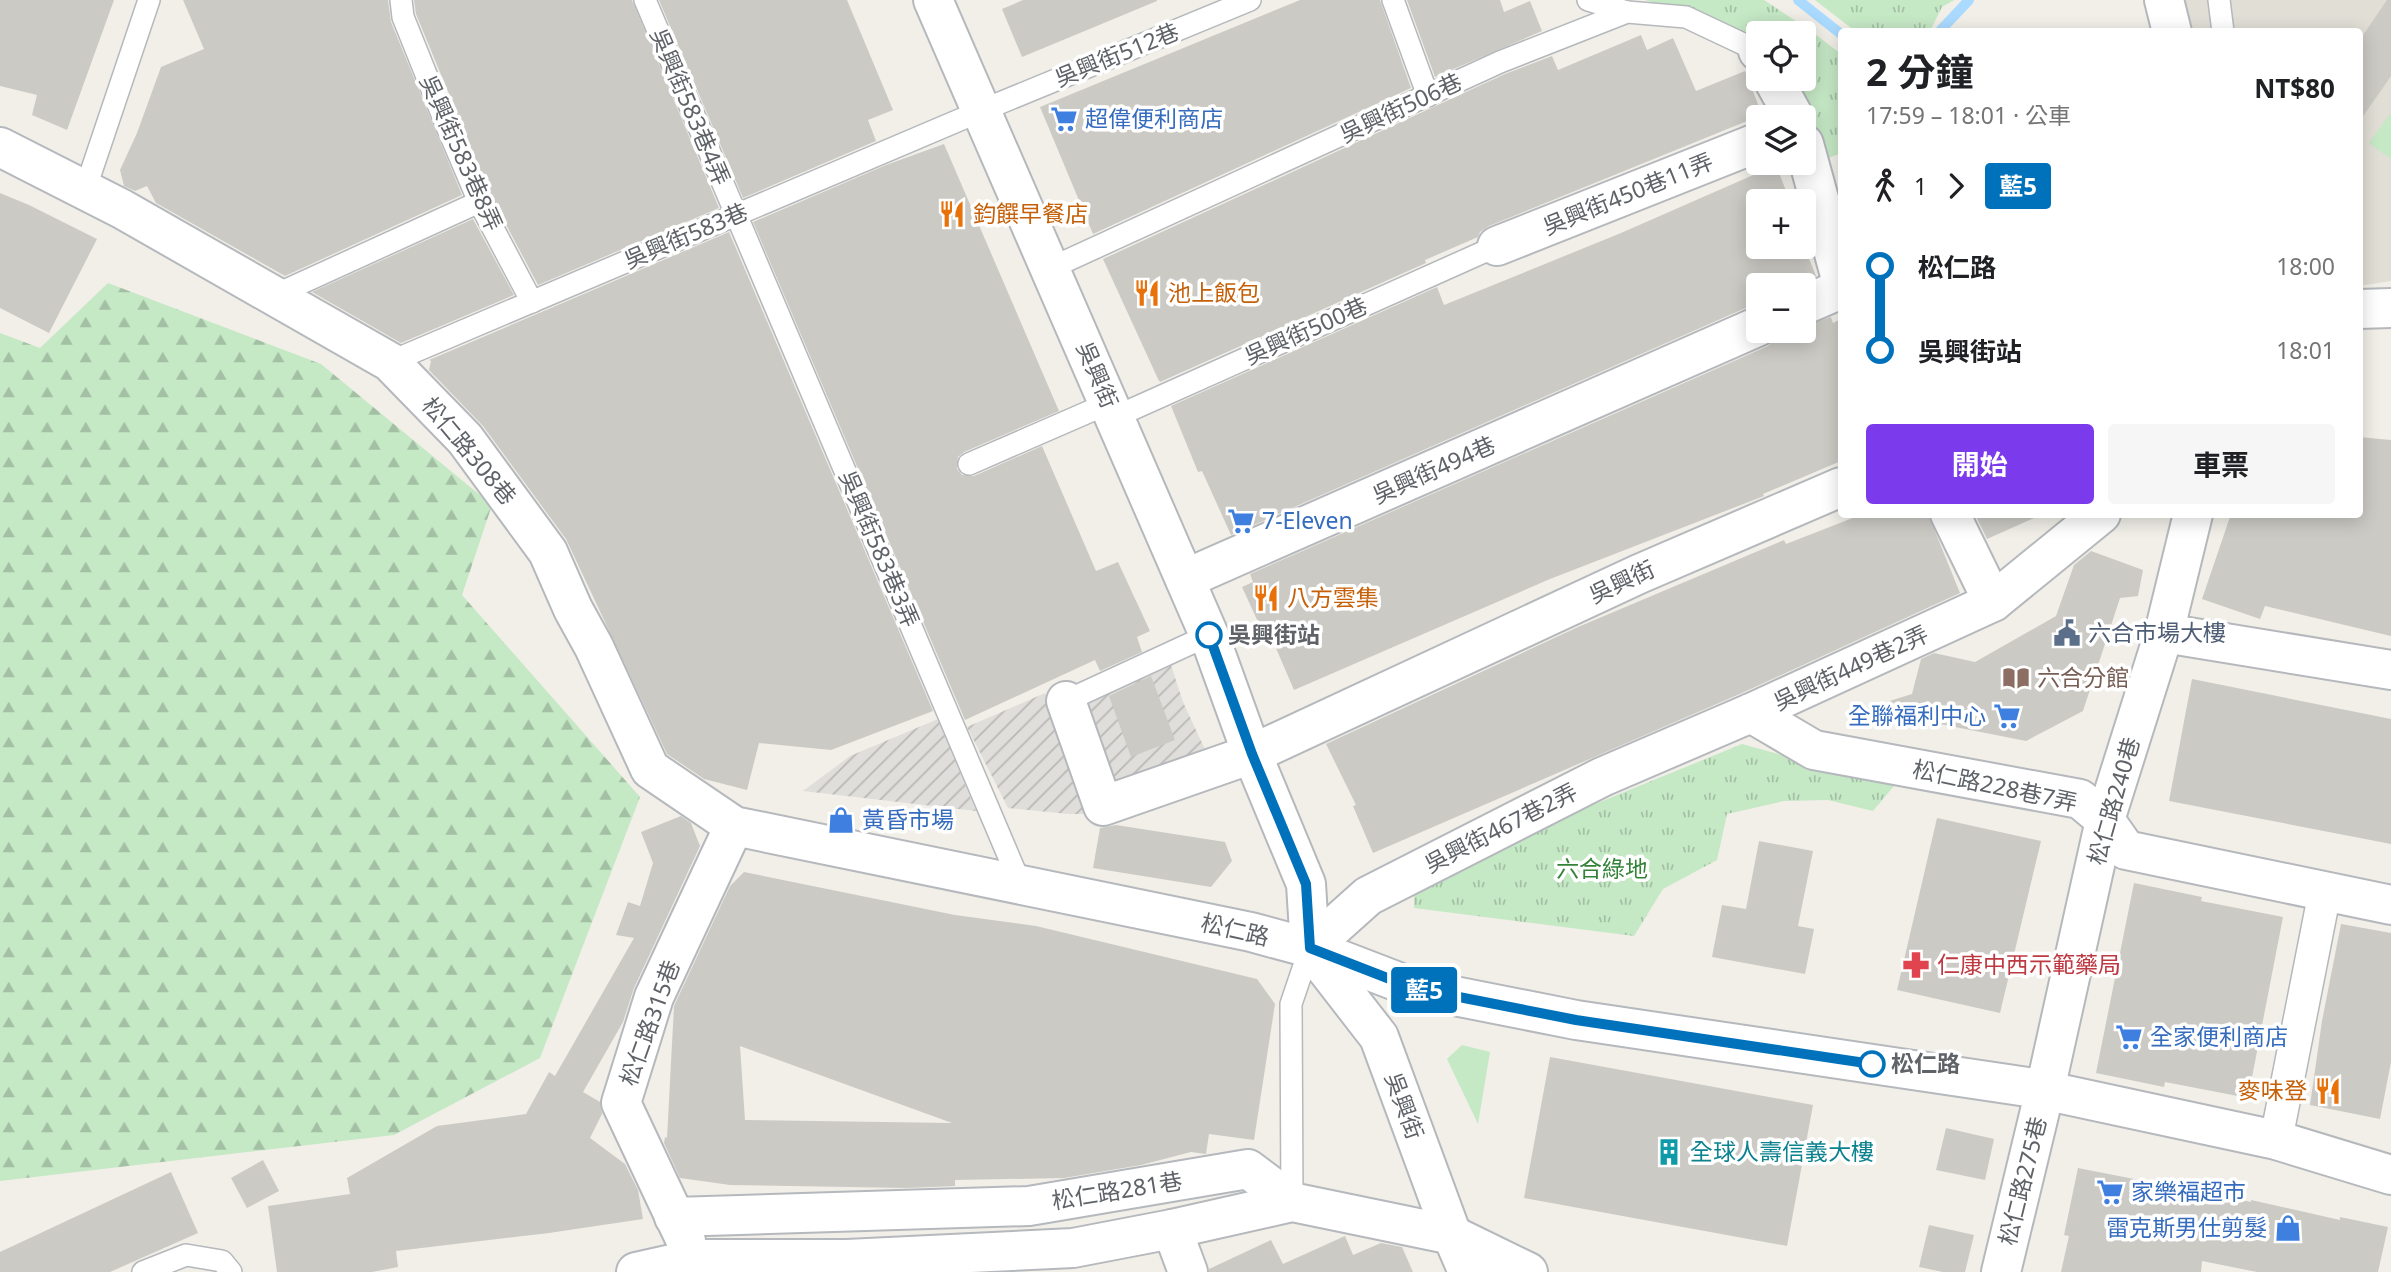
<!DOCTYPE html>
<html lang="zh-TW">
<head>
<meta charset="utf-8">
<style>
  body { margin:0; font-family:"Noto Sans","Noto Sans TC",sans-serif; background:#f6f6f6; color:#202124; height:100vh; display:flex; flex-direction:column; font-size:26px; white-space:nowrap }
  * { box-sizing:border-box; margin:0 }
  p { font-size:23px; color:#757577 }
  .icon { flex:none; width:38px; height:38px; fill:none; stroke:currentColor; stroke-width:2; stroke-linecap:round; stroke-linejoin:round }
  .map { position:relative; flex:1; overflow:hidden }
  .side { position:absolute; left:1838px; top:28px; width:525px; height:490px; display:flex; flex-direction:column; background:#fff; border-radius:7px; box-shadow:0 4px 18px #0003 }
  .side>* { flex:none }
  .badge { padding:0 14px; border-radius:5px; font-size:24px; line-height:46px }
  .controls { position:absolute; left:1746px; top:21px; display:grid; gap:14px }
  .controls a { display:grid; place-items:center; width:70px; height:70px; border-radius:7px; background:#fff; box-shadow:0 4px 18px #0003; font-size:35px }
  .map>.badge { position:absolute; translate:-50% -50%; box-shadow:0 0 0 4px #fff }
  .legs { display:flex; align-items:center; gap:10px; height:77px; padding:0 28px; font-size:23px }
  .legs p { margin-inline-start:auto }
  .head { display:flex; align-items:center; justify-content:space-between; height:119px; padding:0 28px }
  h1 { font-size:38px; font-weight:700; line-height:52px }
  .primary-button { display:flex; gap:14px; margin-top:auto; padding:14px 28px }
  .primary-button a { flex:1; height:80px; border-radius:7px; background:#7c3aed; color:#fff; font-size:28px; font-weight:700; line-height:80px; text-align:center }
  .primary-button a+a { background:#f6f6f6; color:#202124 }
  ul { padding:0 28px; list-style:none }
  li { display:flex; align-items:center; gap:24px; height:84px; font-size:26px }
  li i { display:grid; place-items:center; width:10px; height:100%; margin:0 9px; background:currentColor }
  li i::after { content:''; width:18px; height:18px; margin:-9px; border:5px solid; border-radius:50%; background:#fff }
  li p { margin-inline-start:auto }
  li:first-child i { background:linear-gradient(#0000 50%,currentColor 0) }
  li:last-child i { background:linear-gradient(currentColor 50%,#0000 0) }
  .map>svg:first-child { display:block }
</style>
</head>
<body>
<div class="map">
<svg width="2391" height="1272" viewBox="0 0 2391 1272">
  <defs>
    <pattern id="industrial-furrows" width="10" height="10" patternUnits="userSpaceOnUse" patternTransform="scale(1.75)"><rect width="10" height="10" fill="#e0deda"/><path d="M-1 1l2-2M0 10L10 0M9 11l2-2" fill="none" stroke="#b9b8b5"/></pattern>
    <pattern id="forest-firs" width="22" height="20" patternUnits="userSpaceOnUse" patternTransform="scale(1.75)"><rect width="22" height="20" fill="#c5e8c5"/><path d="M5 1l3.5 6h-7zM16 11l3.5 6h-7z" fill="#a3c0a4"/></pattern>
    <pattern id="park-tufts" width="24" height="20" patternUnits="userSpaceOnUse" patternTransform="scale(1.75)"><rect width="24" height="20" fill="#c5e8c5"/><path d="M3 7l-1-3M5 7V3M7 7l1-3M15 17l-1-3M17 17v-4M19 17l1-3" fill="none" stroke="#a3c0a4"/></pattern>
  </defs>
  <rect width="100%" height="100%" fill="#f1efe8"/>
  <g fill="url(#industrial-furrows)">
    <path d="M 1171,665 L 1183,702 L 1220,782 L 1140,814 L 1068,814 L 1008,808 L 967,727 L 1045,693 L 1055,717 Z"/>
    <path d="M 938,719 L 976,811 L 803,791 L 850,756 Z"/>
  </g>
  <path fill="#e1ded6" d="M 2178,0 L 2391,0 L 2391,281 L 2359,286 L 2359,32 L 2184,31 Z"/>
  <g fill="#c5e8c5">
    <path d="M 2391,113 L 2391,159 L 2369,143 Z"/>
    <path d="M 1462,1045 L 1490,1052 L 1478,1124 L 1447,1059 Z"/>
  </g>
  <path fill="url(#forest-firs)" d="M 108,283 L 321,364 L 492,505 L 462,595 L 640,797 L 540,1058 L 394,1135 L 0,1181 L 0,333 L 40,348 Z"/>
  <g fill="url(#park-tufts)">
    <path d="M 1645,0 L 1764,0 L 1811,31 L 1841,54 L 1841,153 L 1826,159 L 1790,79 L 1804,79 L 1804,33 L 1759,33 L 1759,37 Z"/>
    <path d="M 1815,0 L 1954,0 L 1942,7 L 1930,31 L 1855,31 Z"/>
    <path d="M 1742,744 L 1894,786 L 1873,811 L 1828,800 L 1784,801 L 1727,814 L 1717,860 L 1663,889 L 1634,936 L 1414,908 L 1414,878 Z"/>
  </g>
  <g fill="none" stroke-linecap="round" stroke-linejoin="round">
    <g stroke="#aadaff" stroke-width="10">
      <path d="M 1798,0 L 1841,34"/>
      <path d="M 1939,32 L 1969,0"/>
    </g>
  </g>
  <g fill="#cccac5" fill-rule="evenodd">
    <path d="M 0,0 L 114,0 L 67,130 L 32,115 L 37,95 L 0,86 Z"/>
    <path d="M 183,0 L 388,0 L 391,22 L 462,195 L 285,276 L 156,203 L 147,186 L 135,191 L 124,186 L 120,170 L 137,133 L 161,67 L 204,49 Z"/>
    <path d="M 414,0 L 632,0 L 719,208 L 538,285 L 491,196 L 416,14 Z"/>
    <path d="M 659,0 L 847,0 L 893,110 L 868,120 L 876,141 L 743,198 Z"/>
    <path d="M 1023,0 L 1157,0 L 1157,1 L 1022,57 L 1002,9 Z"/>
    <path d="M 1300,0 L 1380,0 L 1411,88 L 1093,234 L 1040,107 Z"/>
    <path d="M 1407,0 L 1500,0 L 1504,12 L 1530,1 L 1542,31 L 1435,77 Z"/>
    <path d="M 2387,0 L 2391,0 L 2391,76 L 2359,122 L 2359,41 Z"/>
    <path d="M 1641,35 L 1647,50 L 1673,38 L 1696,91 L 1745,71 L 1763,117 L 1757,117 L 1489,226 L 1480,232 L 1478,237 L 1425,260 L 1426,263 L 1160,382 L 1158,379 L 1103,259 L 1505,74 L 1552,56 L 1558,70 Z"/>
    <path d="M 944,144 L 1059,411 L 964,452 L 958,457 L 957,469 L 962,475 L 974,476 L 1042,446 L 1096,571 L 1118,562 L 1150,631 L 1137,637 L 1142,652 L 1100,671 L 1095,660 L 965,720 L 753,222 L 886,165 Z"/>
    <path d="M 1776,165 L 1790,201 L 1759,201 L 1759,247 L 1804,246 L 1816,276 L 1795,285 L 1759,285 L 1759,305 L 1750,306 L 1231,535 L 1202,471 L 1198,472 L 1171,406 L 1437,287 L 1444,305 L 1621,233 Z"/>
    <path d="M 0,193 L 29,205 L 97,239 L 49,333 L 0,308 Z"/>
    <path d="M 473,219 L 514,295 L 401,343 L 312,292 Z"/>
    <path d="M 729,232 L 933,711 L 831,750 L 759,743 L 747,790 L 704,779 L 667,754 L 566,539 L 483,426 L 429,370 L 431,361 L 429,360 Z"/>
    <path d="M 1831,317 L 1833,323 L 1841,319 L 1841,461 L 1763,494 L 1764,496 L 1550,579 L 1294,690 L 1269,632 L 1264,635 L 1242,587 L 1253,582 L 1250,574 L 1768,346 L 1776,339 L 1780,331 L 1804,331 L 1804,326 Z"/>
    <path d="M 2359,437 L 2391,440 L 2391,636 L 2265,606 L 2260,619 L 2202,599 L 2231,514 L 2359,514 Z"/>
    <path d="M 1863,514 L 1928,514 L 1960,593 L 1742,693 L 1373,853 L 1353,806 L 1356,805 L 1326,744 L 1578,627 L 1784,540 L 1786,544 Z"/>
    <path d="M 1975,514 L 2043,514 L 1987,539 Z"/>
    <path d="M 2091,551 L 2143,570 L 2138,596 L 2120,598 L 2083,711 L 2026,741 L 1864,709 L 1912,694 L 1921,659 L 1934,653 L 1975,662 L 2056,616 L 2074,565 Z"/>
    <path d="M 1151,676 L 1175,740 L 1131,757 L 1109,696 Z"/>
    <path d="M 2192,679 L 2391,719 L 2391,844 L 2169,801 Z"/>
    <path d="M 681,816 L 691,823 L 700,846 L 634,988 L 623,1022 L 583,1092 L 600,1102 L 602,1114 L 590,1138 L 625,1164 L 638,1190 L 643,1219 L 549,1233 L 396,1251 L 398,1267 L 372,1272 L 277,1272 L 268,1206 L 350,1194 L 347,1178 L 437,1126 L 526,1114 L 549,1072 L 555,1076 L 634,938 L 616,935 L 628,902 L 640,906 L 653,863 L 641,832 Z"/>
    <path d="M 1937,818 L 2041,841 L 2000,1013 L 1897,990 Z"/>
    <path d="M 1116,825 L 1225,842 L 1232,861 L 1211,887 L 1093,868 L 1100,828 Z"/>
    <path d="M 1759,841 L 1813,851 L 1798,926 L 1814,929 L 1805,974 L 1712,957 L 1722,905 L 1746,909 Z"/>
    <path d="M 744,872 L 955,915 L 1036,926 L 1257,979 L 1275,1004 L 1254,1140 L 1209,1134 L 1206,1154 L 1191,1152 L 1141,1165 L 1064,1178 L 955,1180 L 955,1186 L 907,1188 L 730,1185 L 680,1178 L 664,1143 L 665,1137 L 667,1138 L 674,1006 L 730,886 ZM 740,1046 L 952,1123 L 745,1120 Z"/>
    <path d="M 2134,883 L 2202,897 L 2201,901 L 2283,917 L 2248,1098 L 2165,1082 L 2164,1087 L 2096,1073 Z"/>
    <path d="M 2341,924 L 2391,933 L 2391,1062 L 2380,1119 L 2310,1105 L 2322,1021 Z"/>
    <path d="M 1550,1057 L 1813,1105 L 1787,1246 L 1524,1198 Z"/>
    <path d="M 1946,1128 L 1994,1139 L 1985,1180 L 1936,1170 Z"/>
    <path d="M 263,1160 L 279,1191 L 247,1208 L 231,1178 Z"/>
    <path d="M 2078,1168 L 2251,1202 L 2251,1200 L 2340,1220 L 2340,1217 L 2388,1227 L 2378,1272 L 2257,1272 L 2202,1261 L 2201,1272 L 2061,1272 L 2069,1236 L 2064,1235 Z"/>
    <path d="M 171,1172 L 198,1233 L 110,1272 L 0,1272 L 0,1252 Z"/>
    <path d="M 1929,1225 L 1974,1235 L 1965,1272 L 1943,1272 L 1919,1267 Z"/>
    <path d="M 1345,1236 L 1353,1255 L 1381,1243 L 1402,1247 L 1413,1272 L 1209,1272 L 1209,1269 L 1271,1240 L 1283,1264 Z"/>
  </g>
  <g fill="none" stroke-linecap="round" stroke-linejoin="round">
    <defs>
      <g id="service">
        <path d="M 401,0 L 403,17 L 448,129 L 479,202 L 532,302"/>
        <path d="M 645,0 L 1020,883"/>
        <path d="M 1393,0 L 1428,96"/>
        <path d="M 1588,0 L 1627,12"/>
        <path d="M 2219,0 L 2223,32"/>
        <path d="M 85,190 L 149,0"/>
        <path d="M 1051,268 L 1500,62 L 1627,12 L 1686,17 L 1758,51"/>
        <path d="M 273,296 L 479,202"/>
        <path d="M 390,362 L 983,110 L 1250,0"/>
        <path d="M 1115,417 L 1497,246"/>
        <path d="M 969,464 L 1109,403"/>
        <path d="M 1066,701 L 1209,635"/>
        <path d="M 1292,1202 L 1291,1004 L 1310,948"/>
        <path d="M 143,1272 L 186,1255 L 222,1261 L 231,1272"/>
      </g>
      <path id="pedestrian" d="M 2276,1140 L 2325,891"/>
      <g id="minor">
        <path d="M 933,0 L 1209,635 L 1252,754 L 1306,884 L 1310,948 L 1379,1037 L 1452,1235 L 1468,1272"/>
        <path d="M 2164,0 L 2172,32"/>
        <path d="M 1758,51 L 1759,52"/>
        <path d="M 1773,79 L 1794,117"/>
        <path d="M 1804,144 L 1841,279"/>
        <path d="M 0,147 L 122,209 L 390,362 L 465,439 L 548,552 L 573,609 L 594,647 L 650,769 L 734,826 L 1251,932 L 1310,948"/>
        <path d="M 1497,246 L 1759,142"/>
        <path d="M 1804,305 L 1841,289"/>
        <path d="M 2359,309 L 2391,308"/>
        <path d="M 1950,514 L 1993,602"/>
        <path d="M 1185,579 L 1759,326"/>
        <path d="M 2164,633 L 2391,670"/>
        <path d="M 1066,701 L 1103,806 L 1252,754 L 1639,574 L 1841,487"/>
        <path d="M 1751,713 L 1814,750 L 2080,799 L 2105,820 L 2126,850 L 2391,905"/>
        <path d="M 1310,948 L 1368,896 L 1602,777 L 1751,713 L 1993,602 L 2101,514"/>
        <path d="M 674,1217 L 1029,1206 L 1248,1169 L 1292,1202"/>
        <path d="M 1172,1229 L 1188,1272"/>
        <path d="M 686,1241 L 621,1103 L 654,997 L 734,826"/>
        <path d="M 636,1272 L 694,1259 L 847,1259 L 1073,1248 L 1172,1229 L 1292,1202 L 1452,1235 L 1528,1272"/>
        <path d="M 2001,1272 L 2045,1090 L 2105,820 L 2164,633 L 2193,514"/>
      </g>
      <path id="tertiary" d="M 1310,948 L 1414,988 L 1576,1020 L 2034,1088 L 2276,1140 L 2391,1175"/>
    </defs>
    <use href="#service" stroke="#b5b8bc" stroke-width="24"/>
    <use href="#pedestrian" stroke="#b5b8bc" stroke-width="35"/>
    <use href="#minor" stroke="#b5b8bc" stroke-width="42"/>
    <use href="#tertiary" stroke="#b5b8bc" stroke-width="42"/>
    <use href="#service" stroke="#fff" stroke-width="21"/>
    <use href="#pedestrian" stroke="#fff" stroke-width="32"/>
    <use href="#minor" stroke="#fff" stroke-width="38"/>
    <use href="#tertiary" stroke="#fff" stroke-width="38"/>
  </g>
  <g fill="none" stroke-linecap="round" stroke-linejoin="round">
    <defs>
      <path id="line-1" d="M 1209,635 L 1252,754 L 1306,884 L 1310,948 L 1413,988 L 1576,1020 L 1872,1064"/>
    </defs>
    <use href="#line-1" stroke="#fff" stroke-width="16"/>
    <use href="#line-1" stroke="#0072bc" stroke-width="10"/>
  </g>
  <defs>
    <symbol id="supermarket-bare" viewBox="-9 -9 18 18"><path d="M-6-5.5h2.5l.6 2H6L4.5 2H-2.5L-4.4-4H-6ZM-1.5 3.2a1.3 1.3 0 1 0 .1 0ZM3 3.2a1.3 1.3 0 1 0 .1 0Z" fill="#3f7fe0" stroke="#fff" stroke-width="2.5" paint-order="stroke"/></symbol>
    <symbol id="restaurant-bare" viewBox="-9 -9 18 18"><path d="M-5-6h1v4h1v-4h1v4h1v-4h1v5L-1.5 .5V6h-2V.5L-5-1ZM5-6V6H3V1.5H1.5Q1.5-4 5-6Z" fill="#e8710a" stroke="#fff" stroke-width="2.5" paint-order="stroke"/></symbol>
    <symbol id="civic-bare" viewBox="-9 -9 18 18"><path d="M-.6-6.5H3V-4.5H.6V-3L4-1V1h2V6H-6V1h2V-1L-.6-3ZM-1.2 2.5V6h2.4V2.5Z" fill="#5c6f8a" stroke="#fff" stroke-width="2.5" paint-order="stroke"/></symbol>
    <symbol id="library-bare" viewBox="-9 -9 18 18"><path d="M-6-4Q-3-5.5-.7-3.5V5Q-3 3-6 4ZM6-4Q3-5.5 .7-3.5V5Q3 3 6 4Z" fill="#8d6e63" stroke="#fff" stroke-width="2.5" paint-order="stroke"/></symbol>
    <symbol id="shop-bare" viewBox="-9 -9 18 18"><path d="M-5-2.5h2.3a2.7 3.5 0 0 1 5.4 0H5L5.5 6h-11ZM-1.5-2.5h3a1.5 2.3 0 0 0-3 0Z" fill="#3f7fe0" stroke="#fff" stroke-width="2.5" paint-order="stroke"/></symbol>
    <symbol id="pharmacy-bare" viewBox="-9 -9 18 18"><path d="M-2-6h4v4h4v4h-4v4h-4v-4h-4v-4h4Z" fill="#e0444e" stroke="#fff" stroke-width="2.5" paint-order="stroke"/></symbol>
    <symbol id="building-bare" viewBox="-9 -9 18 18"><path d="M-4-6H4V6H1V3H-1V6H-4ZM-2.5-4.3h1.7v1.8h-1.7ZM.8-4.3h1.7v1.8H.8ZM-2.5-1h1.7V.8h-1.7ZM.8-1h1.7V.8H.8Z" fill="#0f9aa8" stroke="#fff" stroke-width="2.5" paint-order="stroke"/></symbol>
  </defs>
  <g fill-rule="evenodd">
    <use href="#supermarket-bare" x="1045" y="100" width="38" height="38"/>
    <use href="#restaurant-bare" x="933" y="195" width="38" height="38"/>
    <use href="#restaurant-bare" x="1128" y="274" width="38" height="38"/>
    <use href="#supermarket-bare" x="1222" y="502" width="38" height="38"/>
    <use href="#restaurant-bare" x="1247" y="579" width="38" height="38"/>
    <use href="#civic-bare" x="2048" y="614" width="38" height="38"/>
    <use href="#library-bare" x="1997" y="659" width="38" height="38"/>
    <use href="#supermarket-bare" x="1988" y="697" width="38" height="38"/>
    <use href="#shop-bare" x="822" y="801" width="38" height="38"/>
    <use href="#pharmacy-bare" x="1897" y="946" width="38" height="38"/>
    <use href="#supermarket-bare" x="2110" y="1018" width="38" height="38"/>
    <use href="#restaurant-bare" x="2309" y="1072" width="38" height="38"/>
    <use href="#building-bare" x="1650" y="1133" width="38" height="38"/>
    <use href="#supermarket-bare" x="2091" y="1173" width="38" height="38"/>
    <use href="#shop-bare" x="2269" y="1209" width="38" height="38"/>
  </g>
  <g fill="#fff" stroke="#0072bc" stroke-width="3.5">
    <circle cx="1209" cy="635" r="12"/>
    <circle cx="1872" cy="1064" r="12"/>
  </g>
  <g text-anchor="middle" stroke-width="7" stroke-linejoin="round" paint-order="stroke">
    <g font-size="23" fill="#5f6368" stroke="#fff">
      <text transform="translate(1117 55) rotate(-22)" y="8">吳興街512巷</text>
      <text transform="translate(690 107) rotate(67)" y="8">吳興街583巷4弄</text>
      <text transform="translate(1401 108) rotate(-25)" y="8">吳興街506巷</text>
      <text transform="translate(461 153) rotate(66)" y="8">吳興街583巷8弄</text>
      <text transform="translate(1628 194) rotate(-22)" y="8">吳興街450巷11弄</text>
      <text transform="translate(686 236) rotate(-23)" y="8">吳興街583巷</text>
      <text transform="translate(1306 331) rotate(-24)" y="8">吳興街500巷</text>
      <text transform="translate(1097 375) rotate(67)" y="8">吳興街</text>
      <text transform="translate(469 451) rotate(50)" y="8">松仁路308巷</text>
      <text transform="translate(1434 470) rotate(-24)" y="8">吳興街494巷</text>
      <text transform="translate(879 549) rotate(67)" y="8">吳興街583巷3弄</text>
      <text transform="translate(1622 582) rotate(-25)" y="8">吳興街</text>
      <text transform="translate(1851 668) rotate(-25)" y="8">吳興街449巷2弄</text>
      <text transform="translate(1995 786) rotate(12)" y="8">松仁路228巷7弄</text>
      <text transform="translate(2114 801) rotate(-74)" y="8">松仁路240巷</text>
      <text transform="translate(1501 828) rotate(-27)" y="8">吳興街467巷2弄</text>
      <text transform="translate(1235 930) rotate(13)" y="8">松仁路</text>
      <text transform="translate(650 1023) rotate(-70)" y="8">松仁路315巷</text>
      <text transform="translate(1404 1106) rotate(70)" y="8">吳興街</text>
      <text transform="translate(2023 1181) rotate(-76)" y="8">松仁路275巷</text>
      <text transform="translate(1117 1191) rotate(-9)" y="8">松仁路281巷</text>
    </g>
    <g font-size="23" fill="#366cbe" stroke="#fff" text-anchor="start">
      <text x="1085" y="127">超偉便利商店</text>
      <text x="1262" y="529">7-Eleven</text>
      <text x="1986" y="724" text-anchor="end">全聯福利中心</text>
      <text x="862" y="828">黃昏市場</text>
      <text x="2150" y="1045">全家便利商店</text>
      <text x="2131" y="1200">家樂福超市</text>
      <text x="2267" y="1236" text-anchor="end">雷克斯男仕剪髮</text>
    </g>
    <g font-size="23" fill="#c56008" stroke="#fff" text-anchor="start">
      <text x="973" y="222">鈞饌早餐店</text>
      <text x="1168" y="301">池上飯包</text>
      <text x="1287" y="606">八方雲集</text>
      <text x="2307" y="1099" text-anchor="end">麥味登</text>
    </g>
    <g font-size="23" fill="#4e5e75" stroke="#fff" text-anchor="start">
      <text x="2088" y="641">六合市場大樓</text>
    </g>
    <g font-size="23" font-weight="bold" fill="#5f6368" stroke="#fff" text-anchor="start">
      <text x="1228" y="643">吳興街站</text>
      <text x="1891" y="1072">松仁路</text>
    </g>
    <g font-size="23" fill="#785e54" stroke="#fff" text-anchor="start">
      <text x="2037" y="686">六合分館</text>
    </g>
    <g font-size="23" fill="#348238" stroke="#fff">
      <text x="1602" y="877">六合綠地</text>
    </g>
    <g font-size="23" fill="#be3a42" stroke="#fff" text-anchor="start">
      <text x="1937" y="973">仁康中西示範藥局</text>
    </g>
    <g font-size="23" fill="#0d838f" stroke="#fff" text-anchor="start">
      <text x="1690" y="1160">全球人壽信義大樓</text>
    </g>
  </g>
</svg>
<div class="controls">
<a><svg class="icon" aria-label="locate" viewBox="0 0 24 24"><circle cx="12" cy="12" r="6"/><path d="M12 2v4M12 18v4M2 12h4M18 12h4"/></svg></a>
<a><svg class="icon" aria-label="layers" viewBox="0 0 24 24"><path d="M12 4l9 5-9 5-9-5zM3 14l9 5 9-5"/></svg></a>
<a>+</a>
<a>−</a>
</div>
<b class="badge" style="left:1424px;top:990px;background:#0072bc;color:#fff">藍5</b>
<section class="side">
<div class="head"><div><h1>2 分鐘</h1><p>17:59 – 18:01 · 公車</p></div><b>NT$80</b></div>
<div class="legs"><svg class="icon" aria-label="walk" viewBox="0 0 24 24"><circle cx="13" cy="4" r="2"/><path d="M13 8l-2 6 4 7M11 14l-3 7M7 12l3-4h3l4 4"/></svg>1<svg class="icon" aria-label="forward" viewBox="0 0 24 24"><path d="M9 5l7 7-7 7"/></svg><b class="badge" style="background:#0072bc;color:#fff">藍5</b></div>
<ul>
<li><i style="color:#0072bc"></i><b>松仁路</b><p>18:00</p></li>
<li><i style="color:#0072bc"></i><b>吳興街站</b><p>18:01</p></li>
</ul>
<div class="primary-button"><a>開始</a><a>車票</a></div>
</section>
</div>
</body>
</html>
